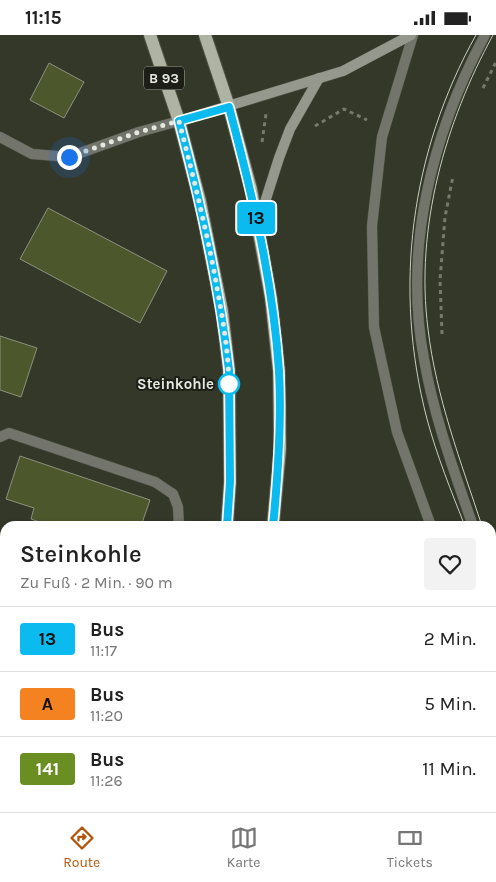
<!DOCTYPE html>
<html lang="de">
<head>
<meta charset="utf-8">
<style>
  body { margin:0; font-family:Karla,sans-serif; background:#f2f2f2; color:#222; height:100vh; display:flex; flex-direction:column; font-size:19px; white-space:nowrap }
  * { box-sizing:border-box; margin:0 }
  p { font-size:16px; color:#767676 }
  .icon { flex:none; width:28px; height:28px; fill:none; stroke:currentColor; stroke-width:2; stroke-linecap:round; stroke-linejoin:round }
  .map { position:relative; flex:1; overflow:hidden }
  .sheet { position:absolute; left:0px; top:486px; width:496px; height:291px; display:flex; flex-direction:column; background:#fff; border-radius:15px 15px 0 0; box-shadow:0 1px 4px #0004 }
  .sheet>* { flex:none }
  .badge { padding:0 10px; border-radius:4px; font-size:18px; line-height:32px }
  .you { position:absolute; width:25px; height:25px; margin:-12px; border:4px solid #fff; border-radius:50%; background:#1a73e8; box-shadow:0 0 0 8px #1a73e833 }
  .map>.badge { position:absolute; translate:-50% -50%; box-shadow:0 0 0 2px #fff }
  .round { display:grid; place-items:center; flex:none; width:52px; height:52px; border-radius:5px; background:#f2f2f2 }
  .headline { display:flex; align-items:center; justify-content:space-between; height:85px; padding:0 20px }
  h1 { font-size:24px; font-weight:600; line-height:38px }
  ul { padding:0; list-style:none }
  li { display:flex; align-items:center; gap:15px; height:65px; padding:0 20px; border-top:1px solid #e0e0e0 }
  li div { flex:1 }
  li b { display:block; font-size:19px }
  li em { font-style:normal }
  li .badge { min-width:55px; font-weight:700; text-align:center }
  .status { display:flex; justify-content:space-between; align-items:center; height:35px; padding:0 25px; background:#fff; direction:ltr }
  .status svg { height:14px; fill:currentColor }
  .menu { display:flex; justify-content:space-around; align-items:center; height:70px; border-top:1px solid #e0e0e0; background:#fff; font-size:14px; color:#767676 }
  .menu a { display:grid; justify-items:center; gap:2px }
  .menu .on { color:#b45309 }
  .map>svg:first-child { display:block }
</style>
</head>
<body>
<div class="status"><b>11:15</b><svg viewBox="0 0 49 12"><path d="M0 12V9h3v3zM5 12V6h3v6zM10 12V3h3v9zM15 12V0h3v12zM26 1h20v11H26zM47 4h2v5h-2z"/></svg></div>
<div class="map">
<svg width="496" height="777" viewBox="0 0 496 777">
  <rect width="100%" height="100%" fill="#343829"/>
  <g fill="#4c572c" stroke="#8c917f">
    <path d="M 49,28 L 84,47 L 64,83 L 30,65 Z"/>
    <path d="M 48,173 L 167,236 L 140,288 L 20,224 Z"/>
    <path d="M 0,301 L 37,313 L 21,362 L 0,355 Z"/>
    <path d="M 20,421 L 150,465 L 141,491 L 51,491 L 31,484 L 34,473 L 6,464 Z"/>
  </g>
  <g fill="none" stroke-linecap="round" stroke-linejoin="round">
    <defs>
      <g id="service">
        <path d="M 0,102 L 32,119 L 69,122 L 139,97 L 179,86"/>
        <path d="M 0,402 L 9,398 L 155,447 L 173,459 L 178,472 L 179,491"/>
        <path d="M 473,491 C 454,436 434,382 424,324 C 403,213 432,99 485,0"/>
        <path d="M 491,543 L 496,556"/>
        <path d="M 0,659 L 5,660"/>
        <path d="M 0,772 L 15,777"/>
        <path d="M 49,777 L 51,772"/>
        <path d="M 74,777 L 75,772"/>
        <path d="M 98,777 L 100,772"/>
      </g>
      <g id="minor">
        <path d="M 413,0 L 382,102 L 372,191 L 374,292 L 397,397 L 431,491"/>
        <path d="M 491,655 L 496,667"/>
      </g>
      <g id="secondary">
        <path d="M 179,86 L 343,36 L 411,0"/>
        <path d="M 258,189 L 279,123 L 290,94 L 319,43"/>
      </g>
      <g id="primary">
        <path d="M 150,0 L 179,86 L 200,166 L 222,276 L 229,335 L 230,447 L 227,491"/>
        <path d="M 205,0 L 229,72 L 251,154 L 271,263 L 279,336 L 280,414 L 273,491"/>
        <path d="M 183,777 L 184,772"/>
        <path d="M 230,777 L 232,772"/>
      </g>
    </defs>
    <use href="#service" stroke="#505446" stroke-width="11"/>
    <use href="#minor" stroke="#505446" stroke-width="11"/>
    <use href="#secondary" stroke="#505446" stroke-width="11"/>
    <use href="#primary" stroke="#505446" stroke-width="14"/>
    <g stroke="#767a6d" stroke-width="3" stroke-dasharray="4 4" stroke-linecap="butt">
      <path d="M 483,53 L 496,27"/>
      <path d="M 315,91 L 344,74 L 367,85"/>
      <path d="M 262,107 L 266,79"/>
      <path d="M 442,299 L 440,245 L 445,182 L 453,141"/>
      <path d="M 491,508 L 496,507"/>
    </g>
    <use href="#service" stroke="#73756d" stroke-width="10"/>
    <use href="#minor" stroke="#73756d" stroke-width="10"/>
    <use href="#secondary" stroke="#95988c" stroke-width="10"/>
    <use href="#primary" stroke="#afb3a4" stroke-width="12"/>
    <g stroke="#c9cdc2" stroke-width="1">
      <path d="M 465,491 C 451,456 437,421 427,384 C 393,254 410,118 476,0"/>
      <path d="M 482,491 C 461,427 436,362 428,294 C 415,193 445,88 493,0"/>
      <path d="M 491,519 L 496,532"/>
      <path d="M 491,564 L 496,577"/>
    </g>
  </g>
  <g fill="none" stroke-linecap="round" stroke-linejoin="round">
    <defs>
      <path id="line" d="M 227,491 L 230,447 L 229,335 C 219,251 201,168 179,86 L 229,72 C 252,158 273,246 279,336 C 282,388 278,440 273,491"/>
    </defs>
    <use href="#line" stroke="#fff" stroke-width="11"/>
    <use href="#line" stroke="#0bbbef" stroke-width="8"/>
    <path stroke="#e5e8de" stroke-width="5" stroke-dasharray="0 9" d="M 69,122 L 139,97 L 179,86 C 192,136 204,185 214,236 C 221,275 229,314 229,354 L 229,349"/>
  </g>
  <circle fill="#fff" stroke="#0bbbef" stroke-width="2.5" cx="229" cy="349" r="10"/>
  <g text-anchor="middle" stroke-width="4" stroke-linejoin="round" paint-order="stroke">
    <rect fill="#1c1e17" stroke="#a9aba2" stroke-width="1" x="144" y="31.5" width="40" height="23" rx="4"/>
    <g font-size="14" font-weight="bold" fill="#e5e8de">
      <text x="164" y="48">B 93</text>
    </g>
    <g font-size="15" font-weight="bold" fill="#e5e8de" stroke="#1c1e17" text-anchor="end">
      <text x="214" y="354">Steinkohle</text>
    </g>
  </g>
</svg>
<div class="you" style="left:69px;top:122px"></div>
<b class="badge" style="left:256px;top:183px;background:#0bbbef;color:#111">13</b>
<section class="sheet">
<div class="headline"><div><h1>Steinkohle</h1><p>Zu Fuß · 2 Min. · 90 m</p></div><a class="round"><svg class="icon" aria-label="heart" viewBox="0 0 24 24"><path d="M12 20l-8-8c-3-5 5-10 8-4 3-6 11-1 8 4z"/></svg></a></div>
<ul>
<li><span class="badge" style="background:#0bbbef;color:#111">13</span><div><b>Bus</b><p>11:17</p></div><em>2 Min.</em></li>
<li><span class="badge" style="background:#f58220;color:#111">A</span><div><b>Bus</b><p>11:20</p></div><em>5 Min.</em></li>
<li><span class="badge" style="background:#6b8e23;color:#fff">141</span><div><b>Bus</b><p>11:26</p></div><em>11 Min.</em></li>
</ul>
</section>
</div>
<nav class="menu">
<a class="on"><svg class="icon" aria-label="directions" viewBox="0 0 24 24"><path d="M12 3l9 9-9 9-9-9zM9 14v-3h6M13 9l2 2-2 2"/></svg>Route</a>
<a><svg class="icon" aria-label="map" viewBox="0 0 24 24"><path d="M3 6l6-2 6 2 6-2v14l-6 2-6-2-6 2zM9 4v14M15 6v14"/></svg>Karte</a>
<a><svg class="icon" aria-label="tickets" viewBox="0 0 24 24"><path d="M3 7h18v10H3zM15 7v10"/></svg>Tickets</a>
</nav>
</body>
</html>
